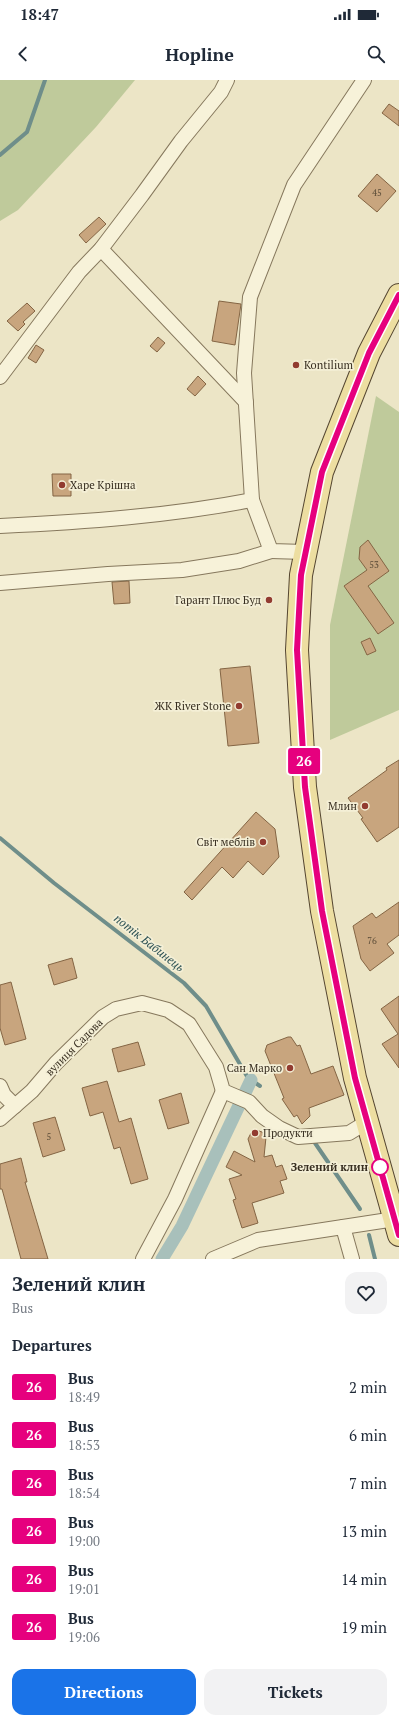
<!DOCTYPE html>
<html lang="en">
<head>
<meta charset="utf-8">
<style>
  body { margin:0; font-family:"PT Serif",serif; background:#f2f2f3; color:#1f2937; height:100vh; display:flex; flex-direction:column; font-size:15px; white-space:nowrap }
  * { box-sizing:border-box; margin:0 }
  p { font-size:13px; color:#747a83 }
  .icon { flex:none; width:22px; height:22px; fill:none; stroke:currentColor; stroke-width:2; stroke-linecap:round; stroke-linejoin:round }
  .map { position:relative; height:1179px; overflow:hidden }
  .side { display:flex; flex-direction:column; background:#fff; flex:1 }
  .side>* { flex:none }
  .badge { padding:0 8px; border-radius:3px; font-size:14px; line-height:26px }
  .map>.badge { position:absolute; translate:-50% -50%; box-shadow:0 0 0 2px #fff }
  h2 { padding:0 12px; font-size:15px; line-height:36px }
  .round { display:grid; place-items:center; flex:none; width:42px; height:42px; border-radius:12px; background:#f2f2f3 }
  .head { display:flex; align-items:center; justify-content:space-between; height:68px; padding:0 12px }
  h1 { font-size:19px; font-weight:700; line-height:30px }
  .button { display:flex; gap:8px; margin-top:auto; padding:8px 12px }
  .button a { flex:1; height:46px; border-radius:12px; background:#1a73e8; color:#fff; font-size:16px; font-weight:700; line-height:46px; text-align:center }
  .button a+a { background:#f2f2f3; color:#1f2937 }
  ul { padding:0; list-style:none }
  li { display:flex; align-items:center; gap:12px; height:48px; padding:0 12px }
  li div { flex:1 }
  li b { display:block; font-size:15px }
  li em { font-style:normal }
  li .badge { min-width:44px; font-weight:700; text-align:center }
  .status { display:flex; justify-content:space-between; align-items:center; height:28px; padding:0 20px; background:#fff; direction:ltr }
  .status svg { height:11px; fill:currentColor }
  header { display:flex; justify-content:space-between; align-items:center; height:52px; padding:0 12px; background:#fff; font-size:18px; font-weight:700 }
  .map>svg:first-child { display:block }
</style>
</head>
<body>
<div class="status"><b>18:47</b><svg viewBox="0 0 49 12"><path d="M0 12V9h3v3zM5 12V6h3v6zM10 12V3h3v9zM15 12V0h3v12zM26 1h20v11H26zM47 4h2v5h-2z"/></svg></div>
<header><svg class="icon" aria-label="back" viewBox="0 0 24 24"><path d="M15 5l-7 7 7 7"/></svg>Hopline<svg class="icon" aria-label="search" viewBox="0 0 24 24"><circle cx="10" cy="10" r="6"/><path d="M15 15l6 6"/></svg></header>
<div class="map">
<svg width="399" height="1179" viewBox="0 0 399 1179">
  <rect width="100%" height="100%" fill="#ece5c6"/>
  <g fill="#bfca9b">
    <path d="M 0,0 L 135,0 L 96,47 L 18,130 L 0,141 Z"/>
    <path d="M 376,316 L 399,332 L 399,630 L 330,660 L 330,545 Z"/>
  </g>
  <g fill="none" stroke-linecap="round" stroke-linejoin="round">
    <g stroke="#6f8e8a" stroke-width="4">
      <path d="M 0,75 L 27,52 L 45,0"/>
      <path d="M 0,758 L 54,803 L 184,903 L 206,926 L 248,998 L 260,1006"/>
      <path d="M 315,1063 L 360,1129"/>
      <path d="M 369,1155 L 375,1179"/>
    </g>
    <path stroke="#a8c0bb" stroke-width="13" d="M 162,1179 L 182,1146 L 251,1000"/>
  </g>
  <g fill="#c8a57e" stroke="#846544">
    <path d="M 389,24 L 399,31 L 399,46 L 382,33 Z"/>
    <path d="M 377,94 L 396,111 L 377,132 L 358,116 Z"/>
    <path d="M 99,137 L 106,144 L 86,163 L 79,155 Z"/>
    <path d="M 219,221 L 241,224 L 235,265 L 212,261 Z"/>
    <path d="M 27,223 L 35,231 L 23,242 L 25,244 L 18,251 L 7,241 Z"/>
    <path d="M 158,257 L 165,263 L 157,272 L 150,266 Z"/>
    <path d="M 36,265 L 44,270 L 36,283 L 28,278 Z"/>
    <path d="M 198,296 L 206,304 L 195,316 L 187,309 Z"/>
    <path d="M 52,394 L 71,394 L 71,416 L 53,416 Z"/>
    <path d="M 368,460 L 389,491 L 368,506 L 394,543 L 378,554 L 344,506 L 367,490 L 359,479 L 360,467 Z"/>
    <path d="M 129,501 L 130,523 L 114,524 L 112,502 Z"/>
    <path d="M 370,558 L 376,571 L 367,575 L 361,562 Z"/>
    <path d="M 250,586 L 259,663 L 228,666 L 220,589 Z"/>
    <path d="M 399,680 L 399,747 L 377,762 L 361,739 L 363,738 L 348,718 L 387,690 L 386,688 Z"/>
    <path d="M 256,732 L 275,749 L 279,777 L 263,795 L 248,781 L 233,798 L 222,787 L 192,820 L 184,812 Z"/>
    <path d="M 399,822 L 399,855 L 387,864 L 394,873 L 370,891 L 361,879 L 353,846 L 372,833 L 376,838 Z"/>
    <path d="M 72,878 L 77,898 L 54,905 L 48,885 Z"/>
    <path d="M 11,902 L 26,959 L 5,965 L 0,948 L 0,905 Z"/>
    <path d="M 399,916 L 399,988 L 382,964 L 398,954 L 381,929 Z"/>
    <path d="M 288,957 L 291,957 L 297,966 L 300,965 L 311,994 L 333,986 L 344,1015 L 309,1028 L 310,1036 L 302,1044 L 297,1035 L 294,1037 L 282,1019 L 284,1018 L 265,971 L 267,965 Z"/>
    <path d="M 138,962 L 145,985 L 118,992 L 112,969 Z"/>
    <path d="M 107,1001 L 119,1042 L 131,1038 L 148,1099 L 131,1104 L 120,1067 L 114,1069 L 103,1032 L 90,1036 L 82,1008 Z"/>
    <path d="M 181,1013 L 189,1043 L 168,1049 L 159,1020 Z"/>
    <path d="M 55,1037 L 65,1070 L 43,1077 L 33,1043 Z"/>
    <path d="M 256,1050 L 262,1052 L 266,1057 L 264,1077 L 272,1075 L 276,1087 L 282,1085 L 287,1099 L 280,1101 L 284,1113 L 252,1123 L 258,1143 L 242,1148 L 233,1120 L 236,1119 L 229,1099 L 242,1095 L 226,1087 L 234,1071 L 255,1082 L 248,1059 L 251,1053 Z"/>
    <path d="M 21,1078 L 27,1102 L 25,1102 L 48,1179 L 21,1179 L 2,1109 L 0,1109 L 0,1084 Z"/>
  </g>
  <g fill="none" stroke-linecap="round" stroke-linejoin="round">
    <defs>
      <g id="minor">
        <path d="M 101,169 L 246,322"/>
        <path d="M 0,297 L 79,192 L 101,169 L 142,115 L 181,61 L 221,12 L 227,0"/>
        <path d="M 0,446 C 84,442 169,436 252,420"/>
        <path d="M 305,472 L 271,471 L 252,420 L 244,293 L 250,217 L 294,105 L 364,0"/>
        <path d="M 0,503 L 108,494 L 182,490 L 239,481 L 271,471"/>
        <path d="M 0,1006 L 4,1015 L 15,1026"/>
        <path d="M 0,1039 L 32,1011 L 56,983 L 103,937 L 116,929 L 142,923 L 168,930 L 189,944 L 216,987 L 223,1011 L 249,1022 L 262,1036 L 279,1048 L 298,1057 L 349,1053 L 367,1042"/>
        <path d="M 343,1147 L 352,1179"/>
        <path d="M 143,1179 L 175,1119 L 223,1011"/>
        <path d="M 213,1179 L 258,1160 L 395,1139"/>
      </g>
      <path id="primary" d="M 399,215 L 369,273 L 322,392 L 301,495 L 297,570 L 305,707 L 322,831 L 355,998 L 399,1155"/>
    </defs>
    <use href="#minor" stroke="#86785d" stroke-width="16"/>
    <use href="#primary" stroke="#554631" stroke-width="24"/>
    <use href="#minor" stroke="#f7f2d9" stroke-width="14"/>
    <use href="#primary" stroke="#eddea1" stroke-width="22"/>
  </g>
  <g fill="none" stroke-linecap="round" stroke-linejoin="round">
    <defs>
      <path id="line" d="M 399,215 L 369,273 L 322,392 L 301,495 L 297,570 L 305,707 L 322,831 L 355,998 L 399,1155"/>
    </defs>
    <use href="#line" stroke="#fff" stroke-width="9"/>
    <use href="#line" stroke="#e6007e" stroke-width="6"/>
  </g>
  <g fill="#923b30" stroke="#f4efd6" stroke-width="1.5">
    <circle cx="296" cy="285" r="4"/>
    <circle cx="62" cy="405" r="4"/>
    <circle cx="269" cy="520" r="4"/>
    <circle cx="239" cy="626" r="4"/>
    <circle cx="365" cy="726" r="4"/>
    <circle cx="263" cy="762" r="4"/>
    <circle cx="290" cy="988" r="4"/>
    <circle cx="255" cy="1053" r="4"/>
  </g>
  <circle fill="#fff" stroke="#e6007e" stroke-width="2" cx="380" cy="1087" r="8"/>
  <g text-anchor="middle" stroke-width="3.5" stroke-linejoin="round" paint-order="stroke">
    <g font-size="9" fill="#5b4c38">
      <text x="377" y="116">45</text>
      <text x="374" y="488">53</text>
      <text x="372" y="864">76</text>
      <text x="49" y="1060">5</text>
    </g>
    <g font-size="11" fill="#372e20" stroke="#f4efd6" text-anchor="end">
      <text x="304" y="289" text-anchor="start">Kontilium</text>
      <text x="70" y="409" text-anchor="start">Харе Крішна</text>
      <text x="261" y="524">Гарант Плюс Буд</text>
      <text x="231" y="630">ЖК River Stone</text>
      <text x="357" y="730">Млин</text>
      <text x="255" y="766">Світ меблів</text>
      <text x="282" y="992">Сан Марко</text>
      <text x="263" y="1057" text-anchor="start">Продукти</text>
    </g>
    <g font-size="11" fill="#372e20" stroke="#f4efd6">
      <text transform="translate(74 967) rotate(-45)" y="4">вулиця Садова</text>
    </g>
    <g font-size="11" font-weight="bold" fill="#372e20" stroke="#f4efd6" text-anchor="end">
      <text x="368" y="1091">Зелений клин</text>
    </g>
    <g font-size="12" font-style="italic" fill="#305456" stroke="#f4efd6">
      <text transform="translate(149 863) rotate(38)" y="4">потік Бабинець</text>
    </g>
  </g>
</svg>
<b class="badge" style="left:304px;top:681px;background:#e6007e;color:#fff">26</b>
</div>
<section class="side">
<div class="head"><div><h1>Зелений клин</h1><p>Bus</p></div><a class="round"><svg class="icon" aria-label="heart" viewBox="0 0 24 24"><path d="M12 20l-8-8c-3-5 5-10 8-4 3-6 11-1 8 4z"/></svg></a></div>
<h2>Departures</h2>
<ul>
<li><span class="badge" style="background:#e6007e;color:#fff">26</span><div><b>Bus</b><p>18:49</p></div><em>2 min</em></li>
<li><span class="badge" style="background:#e6007e;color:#fff">26</span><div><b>Bus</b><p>18:53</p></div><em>6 min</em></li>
<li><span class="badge" style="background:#e6007e;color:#fff">26</span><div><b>Bus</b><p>18:54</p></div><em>7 min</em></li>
<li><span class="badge" style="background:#e6007e;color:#fff">26</span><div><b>Bus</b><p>19:00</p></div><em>13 min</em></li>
<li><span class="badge" style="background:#e6007e;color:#fff">26</span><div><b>Bus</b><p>19:01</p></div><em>14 min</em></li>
<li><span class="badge" style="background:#e6007e;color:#fff">26</span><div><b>Bus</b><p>19:06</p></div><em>19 min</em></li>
</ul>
<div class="button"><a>Directions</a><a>Tickets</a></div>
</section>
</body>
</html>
